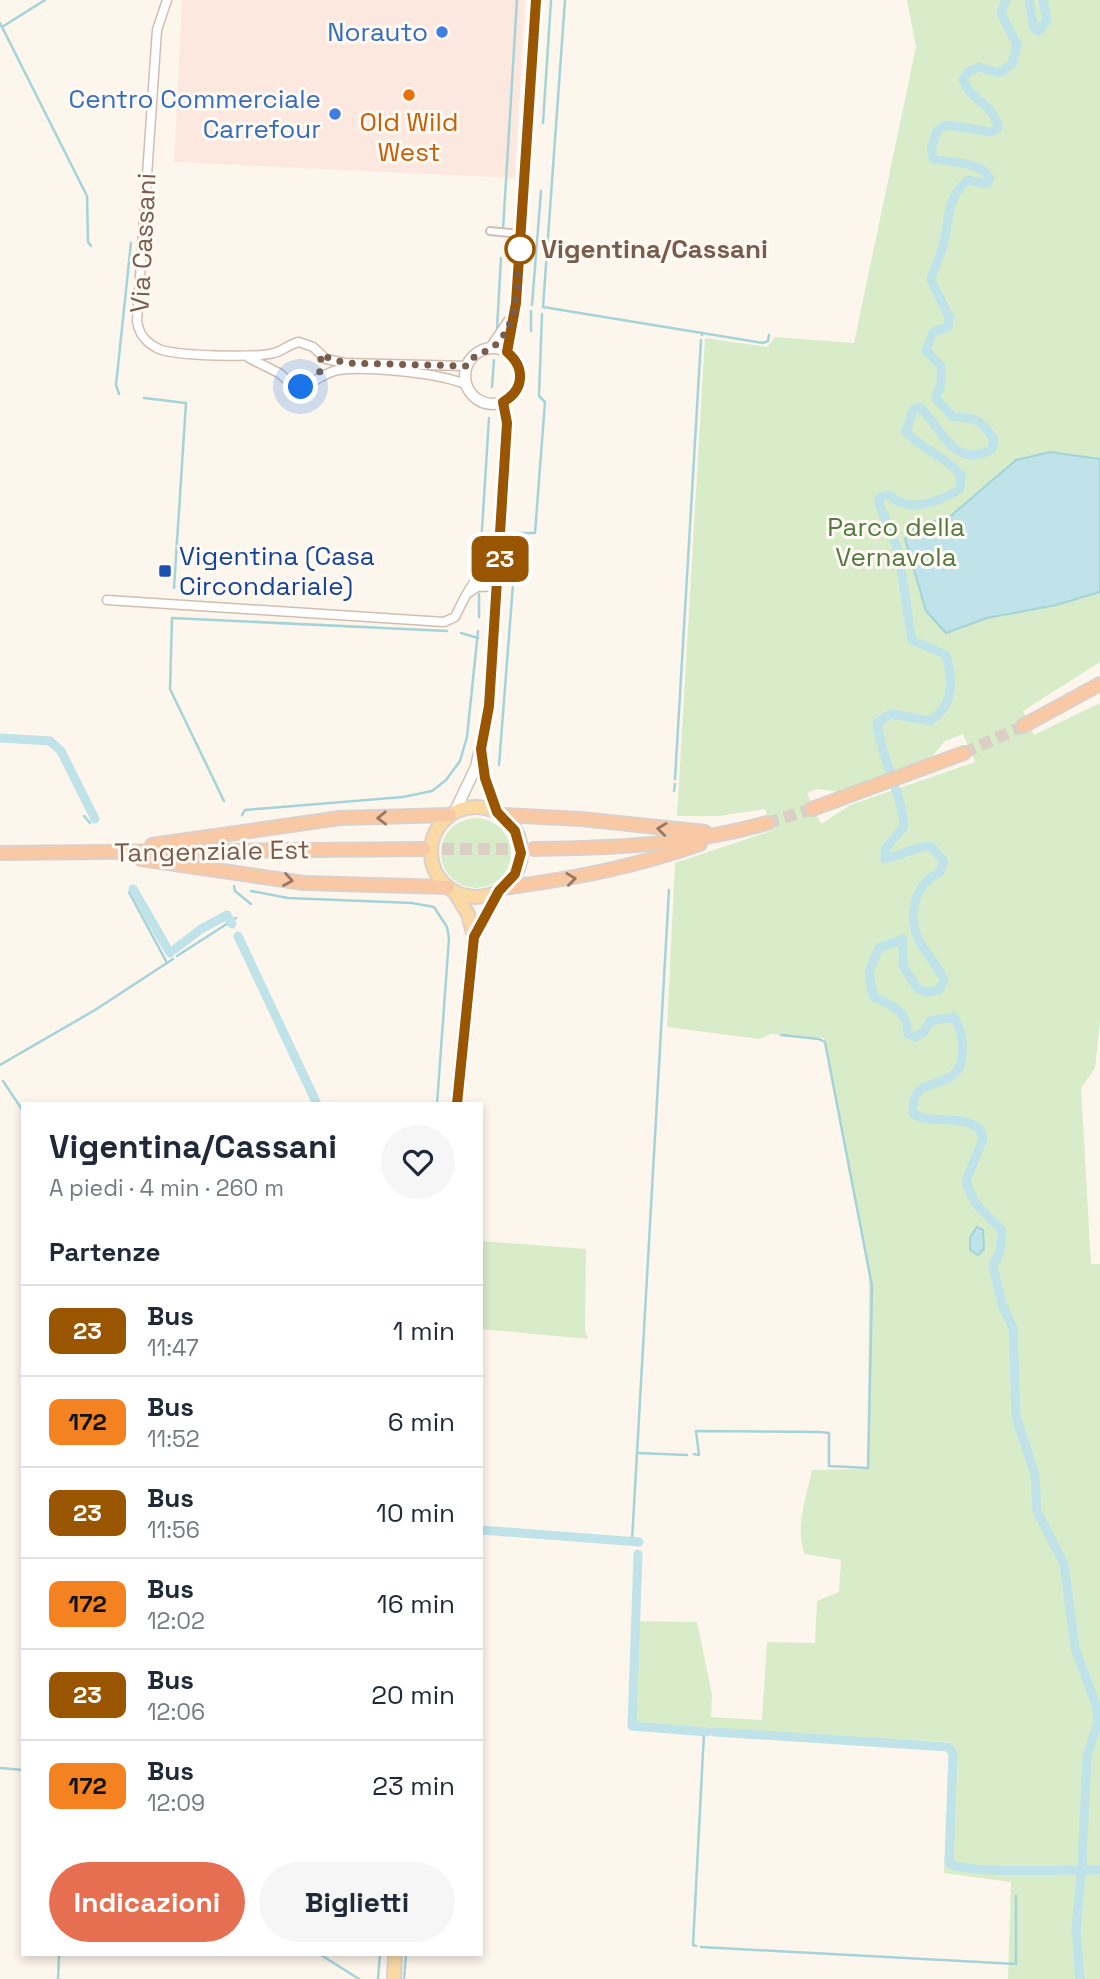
<!DOCTYPE html>
<html lang="it">
<head>
<meta charset="utf-8">
<style>
  body { margin:0; font-family:"Space Grotesk",sans-serif; background:#f6f6f7; color:#1f2937; height:100vh; display:flex; flex-direction:column; font-size:26px; white-space:nowrap }
  * { box-sizing:border-box; margin:0 }
  p { font-size:23px; color:#747a83 }
  .icon { flex:none; width:38px; height:38px; fill:none; stroke:currentColor; stroke-width:2; stroke-linecap:round; stroke-linejoin:round }
  .map { position:relative; flex:1; overflow:hidden }
  .drawer { position:absolute; left:21px; top:1102px; width:462px; height:854px; display:flex; flex-direction:column; background:#fff; border-radius:0px; box-shadow:0 4px 10px #0003 }
  .drawer>* { flex:none }
  .badge { padding:0 14px; border-radius:10px; font-size:24px; line-height:46px }
  .you { position:absolute; width:35px; height:35px; margin:-18px; border:5px solid #fff; border-radius:50%; background:#1a73e8; box-shadow:0 0 0 10px #1a73e833 }
  .map>.badge { position:absolute; translate:-50% -50%; box-shadow:0 0 0 4px #fff }
  h2 { padding:0 28px; font-size:26px; line-height:63px }
  .round { display:grid; place-items:center; flex:none; width:74px; height:74px; border-radius:37px; background:#f6f6f7 }
  .head { display:flex; align-items:center; justify-content:space-between; height:119px; padding:0 28px }
  h1 { font-size:33px; font-weight:800; line-height:52px }
  .action { display:flex; gap:14px; margin-top:auto; padding:14px 28px }
  .action a { flex:1; height:80px; border-radius:42px; background:#e76f51; color:#fff; font-size:28px; font-weight:800; line-height:80px; text-align:center }
  .action a+a { background:#f6f6f7; color:#1f2937 }
  ul { padding:0; list-style:none }
  li { display:flex; align-items:center; gap:21px; height:91px; padding:0 28px; border-top:2px solid #e0e1e3 }
  li div { flex:1 }
  li b { display:block; font-size:26px }
  li em { font-style:normal }
  li .badge { min-width:77px; font-weight:700; text-align:center }
  .map>svg:first-child { display:block }
</style>
</head>
<body>
<div class="map">
<svg width="1100" height="1979" viewBox="0 0 1100 1979">
  <rect width="100%" height="100%" fill="#fdf6ec"/>
  <path fill="#fde8e0" d="M 182,0 L 525,0 L 515,178 L 174,162 Z"/>
  <g fill="#d8ecc9" fill-rule="evenodd">
    <path d="M 907,0 L 1100,0 L 1100,662 L 1023,711 L 1034,735 L 1100,703 L 1100,1021 L 1095,1068 L 1081,1088 L 1091,1264 L 1100,1264 L 1100,1979 L 1008,1979 L 1011,1882 L 944,1873 L 950,1742 L 629,1728 L 634,1621 L 697,1622 L 712,1695 L 711,1717 L 762,1720 L 767,1642 L 815,1643 L 817,1601 L 839,1592 L 841,1560 L 805,1554 C 794,1531 807,1494 812,1470 L 868,1469 L 869,1272 L 824,1038 L 771,1034 L 759,1039 L 667,1027 L 675,863 L 771,831 L 765,809 L 719,816 L 677,816 L 705,338 L 767,347 L 775,337 L 854,343 L 916,47 ZM 963,734 L 975,762 L 850,805 L 821,824 L 807,793 L 817,789 L 843,792 L 930,759 L 945,741 Z"/>
    <circle cx="476" cy="853" r="35"/>
    <path d="M 481,1241 L 586,1249 L 585,1330 L 588,1339 L 481,1329 Z"/>
  </g>
  <g fill="#bfe3e8" stroke="#a5d3da" stroke-width="2">
    <path d="M 1050,452 L 1100,459 L 1100,592 L 1056,605 L 987,618 L 946,633 L 926,611 L 905,539 C 916,522 927,521 946,520 L 1016,460 Z"/>
    <path d="M 977,1227 L 983,1230 L 984,1249 L 978,1255 L 970,1250 L 970,1237 Z"/>
  </g>
  <g fill="none" stroke-linecap="round" stroke-linejoin="round">
    <g stroke="#a5d3da" stroke-width="2.5">
      <path d="M 565,0 L 543,307 L 702,333"/>
      <path d="M 0,23 L 87,196 L 88,242 L 91,246"/>
      <path d="M 2,27 L 45,0"/>
      <path d="M 543,123 L 551,0"/>
      <path d="M 503,230 L 517,0"/>
      <path d="M 532,305 L 541,191"/>
      <path d="M 497,329 L 501,258"/>
      <path d="M 531,331 L 531,311"/>
      <path d="M 702,335 L 702,333 L 763,343 L 768,341 L 769,335"/>
      <path d="M 492,387 L 494,360"/>
      <path d="M 119,394 L 116,385 L 131,243"/>
      <path d="M 144,398 L 186,403 L 174,588"/>
      <path d="M 480,561 L 489,418"/>
      <path d="M 479,617 L 479,594"/>
      <path d="M 461,633 L 478,638"/>
      <path d="M 499,765 L 517,533 L 535,533 L 545,402 L 539,396 L 542,314"/>
      <path d="M 675,779 L 701,340"/>
      <path d="M 674,791 L 675,784"/>
      <path d="M 224,801 L 170,689 L 172,618 L 447,631"/>
      <path d="M 242,815 L 245,810 L 403,797 L 432,791 L 446,780 L 460,761 L 467,737 L 478,631"/>
      <path d="M 84,816 L 90,823"/>
      <path d="M 234,886 L 235,891 L 251,904"/>
      <path d="M 251,891 L 288,898 L 412,903 L 434,907 L 447,927 L 449,938 L 437,1104"/>
      <path d="M 129,892 L 167,963"/>
      <path d="M 177,956 L 236,918"/>
      <path d="M 0,1065 L 95,1010 L 173,959"/>
      <path d="M 3,1081 L 23,1111"/>
      <path d="M 637,1453 L 687,1455"/>
      <path d="M 694,1454 L 699,1455 L 696,1431 L 820,1432 L 829,1433 L 829,1466 L 868,1468 L 872,1286 L 825,1042 L 819,1039 L 781,1035"/>
      <path d="M 632,1541 L 669,890"/>
      <path d="M 0,1768 L 23,1770"/>
      <path d="M 696,1946 L 693,1945 L 704,1733"/>
      <path d="M 701,1947 L 1016,1964 L 1016,1896"/>
      <path d="M 321,1955 L 359,1979"/>
      <path d="M 1080,1977 L 1083,1979"/>
      <path d="M 58,1979 L 59,1955"/>
      <path d="M 378,1979 L 380,1955"/>
      <path d="M 404,1979 L 406,1955"/>
    </g>
    <g stroke="#bfe3e8" stroke-width="9">
      <path d="M 1006,0 L 1001,13 L 1017,45 L 1012,64 L 999,73 L 979,67 L 968,72 L 963,80 C 972,103 994,103 998,128 L 992,132 L 946,125 L 936,132 L 931,150 L 934,159 C 950,163 983,161 990,179 L 986,184 L 968,180 C 945,198 950,223 942,249 C 939,260 933,269 931,280 L 949,317 L 948,327 L 933,332 L 926,351 L 941,366 L 941,383 L 936,399 L 953,417 C 978,417 982,421 994,440 L 992,449 C 954,471 941,427 920,407 L 913,410 L 906,432 C 922,449 946,457 961,475 L 960,489 C 939,502 909,514 889,495 L 880,497 L 879,504 L 898,550 L 912,640 L 946,655 C 953,681 955,704 930,721 L 890,714 L 877,723 C 881,759 901,790 904,826 L 885,849 L 885,859 C 902,856 913,846 931,846 L 944,862 L 940,872 C 916,883 907,913 918,938 C 924,953 937,963 944,980 L 939,990 L 927,992 L 918,989 L 903,966 L 903,939 L 879,948 L 869,972 L 873,996 C 894,1008 906,1008 908,1034 L 915,1037 L 924,1032 L 930,1021 L 954,1017 C 963,1032 969,1066 950,1077 C 929,1089 912,1081 913,1114 C 933,1125 965,1113 981,1131 L 983,1139 L 966,1181 C 976,1212 983,1208 1002,1231 L 1000,1251 L 993,1266 L 1002,1304 L 1013,1328 L 1016,1416 L 1035,1475 L 1037,1511 L 1064,1564 L 1075,1648 L 1097,1708 L 1098,1722 L 1087,1756 L 1082,1864"/>
      <path d="M 1029,0 L 1034,28 L 1039,31 L 1047,20 L 1043,0"/>
      <path d="M 0,738 L 50,741 L 61,751 L 95,819"/>
      <path d="M 133,889 L 170,953"/>
      <path d="M 238,936 L 317,1104"/>
      <path d="M 175,949 L 201,929 L 227,915 L 232,924"/>
      <path d="M 481,1530 L 639,1542"/>
      <path d="M 638,1554 L 632,1726 L 707,1732"/>
      <path d="M 714,1732 L 948,1747 L 953,1753 L 949,1863 C 965,1875 1074,1869 1100,1870"/>
      <path d="M 1080,1979 L 1076,1929 L 1081,1876"/>
    </g>
    <g stroke="#dcd0c4" stroke-width="12" stroke-dasharray="12 6" stroke-linecap="butt">
      <path d="M 964,753 L 1023,726"/>
      <path d="M 767,823 L 812,809"/>
      <path d="M 424,849 L 534,849"/>
    </g>
    <defs>
      <path id="pedestrian" d="M 490,231 L 521,234"/>
      <g id="minor">
        <path d="M 167,0 L 157,30 L 137,321 C 139,335 146,343 159,349 C 176,356 255,358 274,353 C 283,351 289,344 299,342 L 313,347 L 326,359 L 345,363 L 467,366"/>
        <path d="M 249,358 L 279,373 L 294,386 C 311,388 321,373 338,370 C 366,366 442,373 467,385"/>
        <path d="M 470,592 L 477,587 L 498,586"/>
        <path d="M 107,600 L 444,622 L 455,617 C 464,599 476,568 499,567"/>
      </g>
      <g id="tertiary">
        <path d="M 491,348 L 510,320"/>
        <circle cx="493" cy="376" r="28"/>
        <path d="M 507,352 L 516,303 L 536,0"/>
        <path d="M 482,755 L 485,778 L 497,812"/>
        <path d="M 454,813 L 476,767 L 489,706 L 507,423 L 503,402"/>
      </g>
      <g id="primary">
        <circle cx="476" cy="852" r="45"/>
        <path d="M 454,891 L 468,914 L 474,937"/>
        <path d="M 457,1104 L 474,937 L 499,891"/>
        <path d="M 394,1979 L 395,1955"/>
      </g>
      <g id="trunk">
        <path d="M 1023,726 L 1100,684"/>
        <path d="M 812,809 L 964,753"/>
        <path d="M 502,815 L 581,819 L 705,832"/>
        <path d="M 152,845 L 340,818 L 450,815"/>
        <path d="M 534,849 C 613,848 690,845 767,823"/>
        <path d="M 0,853 L 424,849"/>
        <path d="M 141,859 L 304,883 L 448,887"/>
        <path d="M 503,888 C 576,878 630,868 700,844"/>
      </g>
    </defs>
    <use href="#pedestrian" stroke="#d1beb0" stroke-width="10"/>
    <use href="#minor" stroke="#d1beb0" stroke-width="11"/>
    <use href="#tertiary" stroke="#d1beb0" stroke-width="13"/>
    <use href="#primary" stroke="#dad1cd" stroke-width="16"/>
    <use href="#trunk" stroke="#dad1cd" stroke-width="16"/>
    <use href="#pedestrian" stroke="#fff" stroke-width="6"/>
    <use href="#minor" stroke="#fff" stroke-width="8"/>
    <use href="#tertiary" stroke="#fff" stroke-width="10"/>
    <use href="#primary" stroke="#fbd9a5" stroke-width="12"/>
    <use href="#trunk" stroke="#f9c8a4" stroke-width="12"/>
  </g>
  <defs><path id="oneway-chevron" d="M-2-3.5L2.5 0L-2 3.5" fill="none" stroke-width="1.6" stroke-linecap="round" stroke-linejoin="round" transform="scale(1.75)"/></defs>
  <g stroke="#9a7763">
    <use href="#oneway-chevron" transform="translate(382 818) rotate(179)"/>
    <use href="#oneway-chevron" transform="translate(662 829) rotate(-173)"/>
    <use href="#oneway-chevron" transform="translate(571 879) rotate(-7)"/>
    <use href="#oneway-chevron" transform="translate(288 880) rotate(9)"/>
  </g>
  <g fill="none" stroke-linecap="round" stroke-linejoin="round">
    <defs>
      <path id="line" d="M 457,1104 L 474,937 L 499,891 L 515,874 L 521,853 L 515,831 L 497,812 L 485,778 L 481,749 L 489,706 L 507,423 L 503,402 C 524,390 526,368 507,352 L 516,303 L 536,0"/>
    </defs>
    <use href="#line" stroke="#fff" stroke-width="16"/>
    <use href="#line" stroke="#950" stroke-width="10"/>
    <path stroke="#7a5c4d" stroke-width="7" stroke-dasharray="0 12.6" d="M 301,387 C 317,383 324,371 320,355 L 345,363 L 467,366 C 474,353 483,354 493,347 C 520,325 518,280 520,249"/>
  </g>
  <g fill="#3f7fe0" stroke="#fffaf3" stroke-width="2.5">
    <circle cx="442" cy="32" r="7"/>
    <circle cx="335" cy="114" r="7"/>
  </g>
  <circle fill="#e8710a" stroke="#fffaf3" stroke-width="2.5" cx="409" cy="95" r="7"/>
  <circle fill="#fff" stroke="#950" stroke-width="3.5" cx="520" cy="249" r="14"/>
  <rect fill="#1a4fb4" stroke="#fffaf3" stroke-width="2.5" x="158" y="564" width="14" height="14" rx="3.5"/>
  <g text-anchor="middle" stroke-width="6" stroke-linejoin="round" paint-order="stroke">
    <g font-size="26" fill="#366cbe" stroke="#fffaf3" text-anchor="end">
      <text x="428" y="41">Norauto</text>
      <text x="321" y="108">Centro Commerciale<tspan x="321" dy="30">Carrefour</tspan></text>
    </g>
    <g font-size="26" fill="#c56008" stroke="#fffaf3">
      <text x="409" y="131">Old Wild<tspan x="409" dy="30">West</tspan></text>
    </g>
    <g font-size="26" fill="#7a5c4d" stroke="#fffaf3">
      <text transform="translate(143 243) rotate(-87)" y="9">Via Cassani</text>
      <text transform="translate(212 851) rotate(-1)" y="9">Tangenziale Est</text>
    </g>
    <g font-size="26" font-weight="bold" fill="#7a5c4d" stroke="#fffaf3" text-anchor="start">
      <text x="541" y="258">Vigentina/Cassani</text>
    </g>
    <g font-size="26" fill="#537a41" stroke="#fffaf3">
      <text x="896" y="536">Parco della<tspan x="896" dy="30">Vernavola</tspan></text>
    </g>
    <g font-size="26" fill="#164399" stroke="#fffaf3" text-anchor="start">
      <text x="179" y="565">Vigentina (Casa<tspan x="179" dy="30">Circondariale)</tspan></text>
    </g>
  </g>
</svg>
<div class="you" style="left:301px;top:387px"></div>
<b class="badge" style="left:500px;top:559px;background:#950;color:#fff">23</b>
<section class="drawer">
<div class="head"><div><h1>Vigentina/Cassani</h1><p>A piedi · 4 min · 260 m</p></div><a class="round"><svg class="icon" aria-label="heart" viewBox="0 0 24 24"><path d="M12 20l-8-8c-3-5 5-10 8-4 3-6 11-1 8 4z"/></svg></a></div>
<h2>Partenze</h2>
<ul>
<li><span class="badge" style="background:#950;color:#fff">23</span><div><b>Bus</b><p>11:47</p></div><em>1 min</em></li>
<li><span class="badge" style="background:#f58220;color:#111">172</span><div><b>Bus</b><p>11:52</p></div><em>6 min</em></li>
<li><span class="badge" style="background:#950;color:#fff">23</span><div><b>Bus</b><p>11:56</p></div><em>10 min</em></li>
<li><span class="badge" style="background:#f58220;color:#111">172</span><div><b>Bus</b><p>12:02</p></div><em>16 min</em></li>
<li><span class="badge" style="background:#950;color:#fff">23</span><div><b>Bus</b><p>12:06</p></div><em>20 min</em></li>
<li><span class="badge" style="background:#f58220;color:#111">172</span><div><b>Bus</b><p>12:09</p></div><em>23 min</em></li>
</ul>
<div class="action"><a>Indicazioni</a><a>Biglietti</a></div>
</section>
</div>
</body>
</html>
